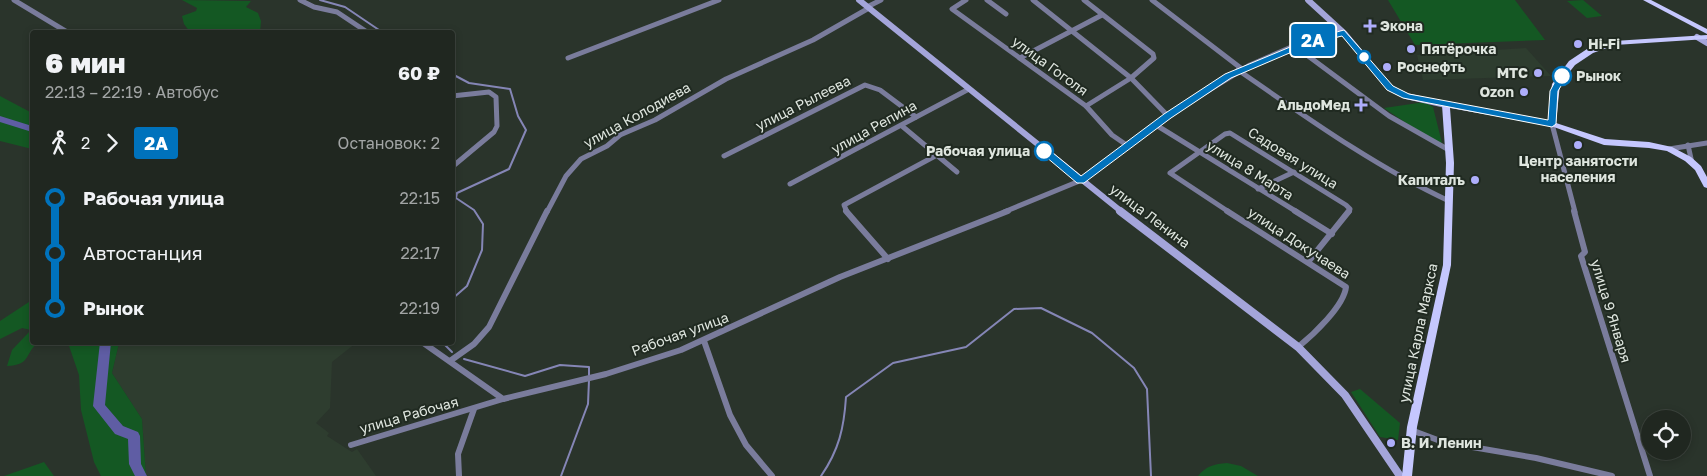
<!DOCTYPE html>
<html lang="ru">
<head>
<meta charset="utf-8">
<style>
  body { margin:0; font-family:"Golos Text",sans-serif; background:#2d332d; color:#f1f3f6; height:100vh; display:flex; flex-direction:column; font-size:19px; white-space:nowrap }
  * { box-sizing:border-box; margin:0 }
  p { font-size:16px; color:#a2a5a5 }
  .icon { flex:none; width:28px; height:28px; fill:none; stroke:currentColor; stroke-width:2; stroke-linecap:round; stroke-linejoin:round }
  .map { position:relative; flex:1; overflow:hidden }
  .panel { position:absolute; left:30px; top:30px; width:425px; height:315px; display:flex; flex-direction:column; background:#202720; border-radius:5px; box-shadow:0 2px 8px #0003,0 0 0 1px #3d443e }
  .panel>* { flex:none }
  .badge { padding:0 10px; border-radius:4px; font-size:18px; line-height:32px }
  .tools { position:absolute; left:1641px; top:410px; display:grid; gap:10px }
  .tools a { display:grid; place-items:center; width:50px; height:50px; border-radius:50%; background:#202720; box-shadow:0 2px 8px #0003,0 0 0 1px #3d443e; font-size:25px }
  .map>.badge { position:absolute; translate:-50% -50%; box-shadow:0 0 0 2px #fff }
  .legs { display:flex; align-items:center; gap:8px; height:55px; padding:0 15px; font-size:16px }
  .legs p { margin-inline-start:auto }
  .summary { display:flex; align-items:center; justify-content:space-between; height:85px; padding:0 15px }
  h1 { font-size:28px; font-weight:800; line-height:38px }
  ul { padding:0 15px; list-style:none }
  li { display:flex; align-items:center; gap:18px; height:55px; font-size:19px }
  li i { display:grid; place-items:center; width:8px; height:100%; margin:0 6px; background:currentColor }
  li i::after { content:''; width:12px; height:12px; margin:-6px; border:4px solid; border-radius:50%; background:#202720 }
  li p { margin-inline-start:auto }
  li:first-child i { background:linear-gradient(#0000 50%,currentColor 0) }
  li:last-child i { background:linear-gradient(currentColor 50%,#0000 0) }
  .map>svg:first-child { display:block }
</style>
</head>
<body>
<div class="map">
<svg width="1707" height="476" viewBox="0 0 1707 476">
  <rect width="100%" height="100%" fill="#2a342b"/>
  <g fill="#2e3d2f">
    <path d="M 1526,48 L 1551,76 L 1423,80 L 1417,55 Z"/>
    <path d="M 119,343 L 356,343 L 332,362 L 330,408 L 316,423 L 329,433 L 327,436 L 352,452 L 357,449 L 376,476 L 146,476 L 142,419 L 112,373 Z"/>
  </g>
  <g fill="#145823">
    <path d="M 182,0 L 251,1 L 246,7 L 258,13 L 261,21 L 260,32 L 190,32 L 184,24 L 182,16 L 196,11 L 197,8 Z"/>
    <path d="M 1388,0 L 1515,0 L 1545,40 L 1415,45 Z"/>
    <path d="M 1583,0 L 1602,16 L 1587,18 L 1567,1 Z"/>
    <path d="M 0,96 L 32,113 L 32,149 L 0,141 Z"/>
    <path d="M 1425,102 L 1433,107 L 1442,143 L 1434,142 L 1384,108 Z"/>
    <path d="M 32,300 L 32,342 L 37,343 C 24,356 30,365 7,366 L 12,350 L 31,330 L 22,328 L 0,339 L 0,321 Z"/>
    <path d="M 68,343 L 119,343 L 112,373 L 142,419 L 146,476 L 101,476 L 94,462 L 81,410 L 79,375 Z"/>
    <path d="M 1360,389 L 1400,423 L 1398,440 L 1380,437 L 1351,392 Z"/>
    <path d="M 44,462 L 54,476 L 4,476 Z"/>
    <path d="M 1227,463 L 1241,466 L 1258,476 L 1198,476 C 1206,466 1214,464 1227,463 Z"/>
  </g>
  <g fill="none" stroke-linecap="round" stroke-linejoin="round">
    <g stroke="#8586b6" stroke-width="2">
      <path d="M 320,0 L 345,7 L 382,32"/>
      <path d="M 452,74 L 469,83 L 510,89 L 518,116 L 526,130 L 509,169 L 457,193 L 456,198 L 474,210 L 483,224 L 482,250 L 467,286 L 452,299"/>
      <path d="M 442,342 L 452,352"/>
      <path d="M 464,359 L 525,376 L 560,365 L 589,367 L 589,376"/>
      <path d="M 561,476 L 588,404 L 589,380"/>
      <path d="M 821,476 C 839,450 844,428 846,397 L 893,363 L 966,347 L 1014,309 L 1041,308 L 1092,333 L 1134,368 L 1147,389 L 1151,476"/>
    </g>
    <g fill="#5f5da4" fill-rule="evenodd">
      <path d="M 0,116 L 32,126 L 32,132 L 0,122 Z"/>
      <path d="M 100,342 L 111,342 L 105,405 L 123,426 L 138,432 L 140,436 L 141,464 L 147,476 L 135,476 L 129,464 L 128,439 L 115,434 L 93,406 Z"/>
    </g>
    <g stroke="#7a7c9c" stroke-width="5">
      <path d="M 14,0 L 67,32"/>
      <path d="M 300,0 L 314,7 L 337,12 L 367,32"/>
      <path d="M 966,0 L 952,9 L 1086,106 L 1112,135 L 1128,146"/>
      <path d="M 987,0 L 1006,14"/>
      <path d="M 1033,0 L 1131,78 L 1168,116"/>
      <path d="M 1084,0 L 1153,54 L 1154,58 L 1131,78 L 1086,106"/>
      <path d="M 1152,0 L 1242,69"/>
      <path d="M 867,7 L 881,0"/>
      <path d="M 1296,47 L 1389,116 L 1449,150"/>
      <path d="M 568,58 L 719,0"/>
      <path d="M 1020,58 L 1102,15"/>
      <path d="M 1238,70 C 1306,117 1374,166 1449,201"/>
      <path d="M 452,96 L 489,92 L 496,97 L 497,126 L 494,132 L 452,167"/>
      <path d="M 1552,124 L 1575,212"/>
      <path d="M 1156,125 L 1297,212"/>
      <path d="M 902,126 L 957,172"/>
      <path d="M 1688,145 L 1692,163"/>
      <path d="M 1669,149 L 1707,143"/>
      <path d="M 724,156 L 865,85 L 880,90 L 916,117"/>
      <path d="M 790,184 L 969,89"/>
      <path d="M 1258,189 L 1294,172"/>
      <path d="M 547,212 L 566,176 L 581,159 L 607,146 L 620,135 L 655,120 L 726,79 L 813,40 L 869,8"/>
      <path d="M 847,212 L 844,205 L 937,155"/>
      <path d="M 1004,212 L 1077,182 L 1186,104 L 1250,65 L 1296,45 L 1344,33"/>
      <path d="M 1229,212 L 1170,173 L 1225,134 L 1230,133 L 1346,205 L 1350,209 L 1349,212"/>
    </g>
    <g stroke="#7a7c9c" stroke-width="6">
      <path d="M 846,211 L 888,259"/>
      <path d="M 1227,211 L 1346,287 C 1344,306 1313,335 1298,347"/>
      <path d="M 1295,211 L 1332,234"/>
      <path d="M 1574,211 L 1585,252 L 1581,256 L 1650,476"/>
      <path d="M 1308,262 L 1349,211"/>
      <path d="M 704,341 L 730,415 L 746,445 L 772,476"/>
      <path d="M 422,342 L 503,399 L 606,374 L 681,350 L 840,277 L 1008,211"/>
      <path d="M 450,361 L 474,344 L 489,327 L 547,211"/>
      <path d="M 1411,430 L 1443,442 L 1536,458 L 1612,476"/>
      <path d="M 351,445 L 503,399"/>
      <path d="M 459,476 L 458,454 L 474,409"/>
    </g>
    <g stroke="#a4a5da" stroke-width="6">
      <path d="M 859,0 L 1122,212"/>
      <path d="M 1308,0 L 1344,33 L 1390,88 L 1406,96 L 1446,105"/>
      <path d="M 1697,37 L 1707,43"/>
    </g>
    <path stroke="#a4a5da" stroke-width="8" d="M 1120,211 L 1298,347 L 1345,395 L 1400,476"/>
    <g fill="#c5c7fe" fill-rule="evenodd">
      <path d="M 1643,0 L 1651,0 L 1707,29 L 1707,34 Z"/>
      <path d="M 1707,35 L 1707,39 L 1615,45 L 1593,53 L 1575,65 L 1560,84 L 1556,123 L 1605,139 L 1649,142 L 1672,147 L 1691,157 L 1701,166 L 1707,177 L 1707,188 L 1704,187 L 1695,170 L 1685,161 L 1667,151 L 1649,148 L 1604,145 L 1551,126 L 1450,108 L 1454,163 L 1451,265 L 1417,427 L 1412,476 L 1402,476 L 1407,427 L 1443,265 L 1446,163 L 1442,105 L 1443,103 L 1446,102 L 1548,121 L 1552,84 L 1569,61 L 1587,49 L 1614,41 Z"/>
    </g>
  </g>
  <path fill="#0072bc" stroke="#fff" d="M 1344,30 L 1393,86 L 1409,94 L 1548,120 L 1550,91 L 1559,74 L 1565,74 L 1567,76 L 1558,91 L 1556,124 L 1552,127 L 1403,98 L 1387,90 L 1342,36 L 1313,43 L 1231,78 L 1171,118 L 1084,183 L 1077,183 L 1039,151 L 1044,148 L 1047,148 L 1081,176 L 1164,114 L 1225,74 L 1307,40 Z"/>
  <g fill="#aeaefb" stroke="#202a21" stroke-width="2">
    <path d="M1367.5 18.5h5v5h5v5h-5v5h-5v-5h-5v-5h5z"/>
    <circle cx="1578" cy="44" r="5"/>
    <circle cx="1411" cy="49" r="5"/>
    <circle cx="1387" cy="67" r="5"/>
    <circle cx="1538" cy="73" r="5"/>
    <circle cx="1524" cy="92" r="5"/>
    <path d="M1358.5 97.5h5v5h5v5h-5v5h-5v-5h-5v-5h5z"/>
    <circle cx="1578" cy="145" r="5"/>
    <circle cx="1475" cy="180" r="5"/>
    <circle cx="1391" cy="443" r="5"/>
  </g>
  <g fill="#fff" stroke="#0072bc" stroke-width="2.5">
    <circle cx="1364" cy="57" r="6"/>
    <circle cx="1562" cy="76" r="9"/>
    <circle cx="1044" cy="151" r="9"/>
  </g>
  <g text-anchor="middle" stroke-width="4" stroke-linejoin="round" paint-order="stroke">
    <g font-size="14" font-weight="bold" fill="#dfe6df" stroke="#202a21" text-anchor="start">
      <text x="1380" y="31">Экона</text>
      <text x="1588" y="49">Hi-Fi</text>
      <text x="1421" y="54">Пятёрочка</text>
      <text x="1397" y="72">Роснефть</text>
      <text x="1528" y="78" text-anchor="end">МТС</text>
      <text x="1514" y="97" text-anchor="end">Ozon</text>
      <text x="1350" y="110" text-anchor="end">АльдоМед</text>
      <text x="1578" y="166" text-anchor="middle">Центр занятости<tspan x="1578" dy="16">населения</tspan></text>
      <text x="1465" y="185" text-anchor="end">Капиталъ</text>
      <text x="1401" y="448">В. И. Ленин</text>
    </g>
    <g font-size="14" fill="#dfe6df" stroke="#202a21">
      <text transform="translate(1050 66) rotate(36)" y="5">улица Гоголя</text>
      <text transform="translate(803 103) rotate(-27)" y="5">улица Рылеева</text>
      <text transform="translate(637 115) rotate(-29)" y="5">улица Колодиева</text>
      <text transform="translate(874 127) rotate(-29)" y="5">улица Репина</text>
      <text transform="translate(1293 158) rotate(32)" y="5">Садовая улица</text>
      <text transform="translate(1250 170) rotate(32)" y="5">улица 8 Марта</text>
      <text transform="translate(1150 216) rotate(37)" y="5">улица Ленина</text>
      <text transform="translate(1299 243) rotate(33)" y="5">улица Докучаева</text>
      <text transform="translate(1611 311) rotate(73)" y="5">улица 9 Января</text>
      <text transform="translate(1418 333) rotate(-78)" y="5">улица Карла Маркса</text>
      <text transform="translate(680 334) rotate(-20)" y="5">Рабочая улица</text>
      <text transform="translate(409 415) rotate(-16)" y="5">улица Рабочая</text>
    </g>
    <g font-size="14" font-weight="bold" fill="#dfe6df" stroke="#202a21" text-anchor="start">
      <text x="1576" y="81">Рынок</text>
      <text x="1030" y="156" text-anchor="end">Рабочая улица</text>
    </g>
  </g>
</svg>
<div class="tools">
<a><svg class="icon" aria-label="locate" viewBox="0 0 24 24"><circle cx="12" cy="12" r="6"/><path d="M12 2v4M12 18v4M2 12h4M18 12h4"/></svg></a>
</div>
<b class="badge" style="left:1313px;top:40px;background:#0072bc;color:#fff">2А</b>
<section class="panel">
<div class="summary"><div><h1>6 мин</h1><p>22:13 – 22:19 · Автобус</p></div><b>60 ₽</b></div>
<div class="legs"><svg class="icon" aria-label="walk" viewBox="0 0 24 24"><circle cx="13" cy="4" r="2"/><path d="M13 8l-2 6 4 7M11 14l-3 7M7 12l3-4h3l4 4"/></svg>2<svg class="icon" aria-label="forward" viewBox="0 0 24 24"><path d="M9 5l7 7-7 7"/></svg><b class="badge" style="background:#0072bc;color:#fff">2А</b><p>Остановок: 2</p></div>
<ul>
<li><i style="color:#0072bc"></i><b>Рабочая улица</b><p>22:15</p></li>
<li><i style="color:#0072bc"></i><span>Автостанция</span><p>22:17</p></li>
<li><i style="color:#0072bc"></i><b>Рынок</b><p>22:19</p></li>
</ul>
</section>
</div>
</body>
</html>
